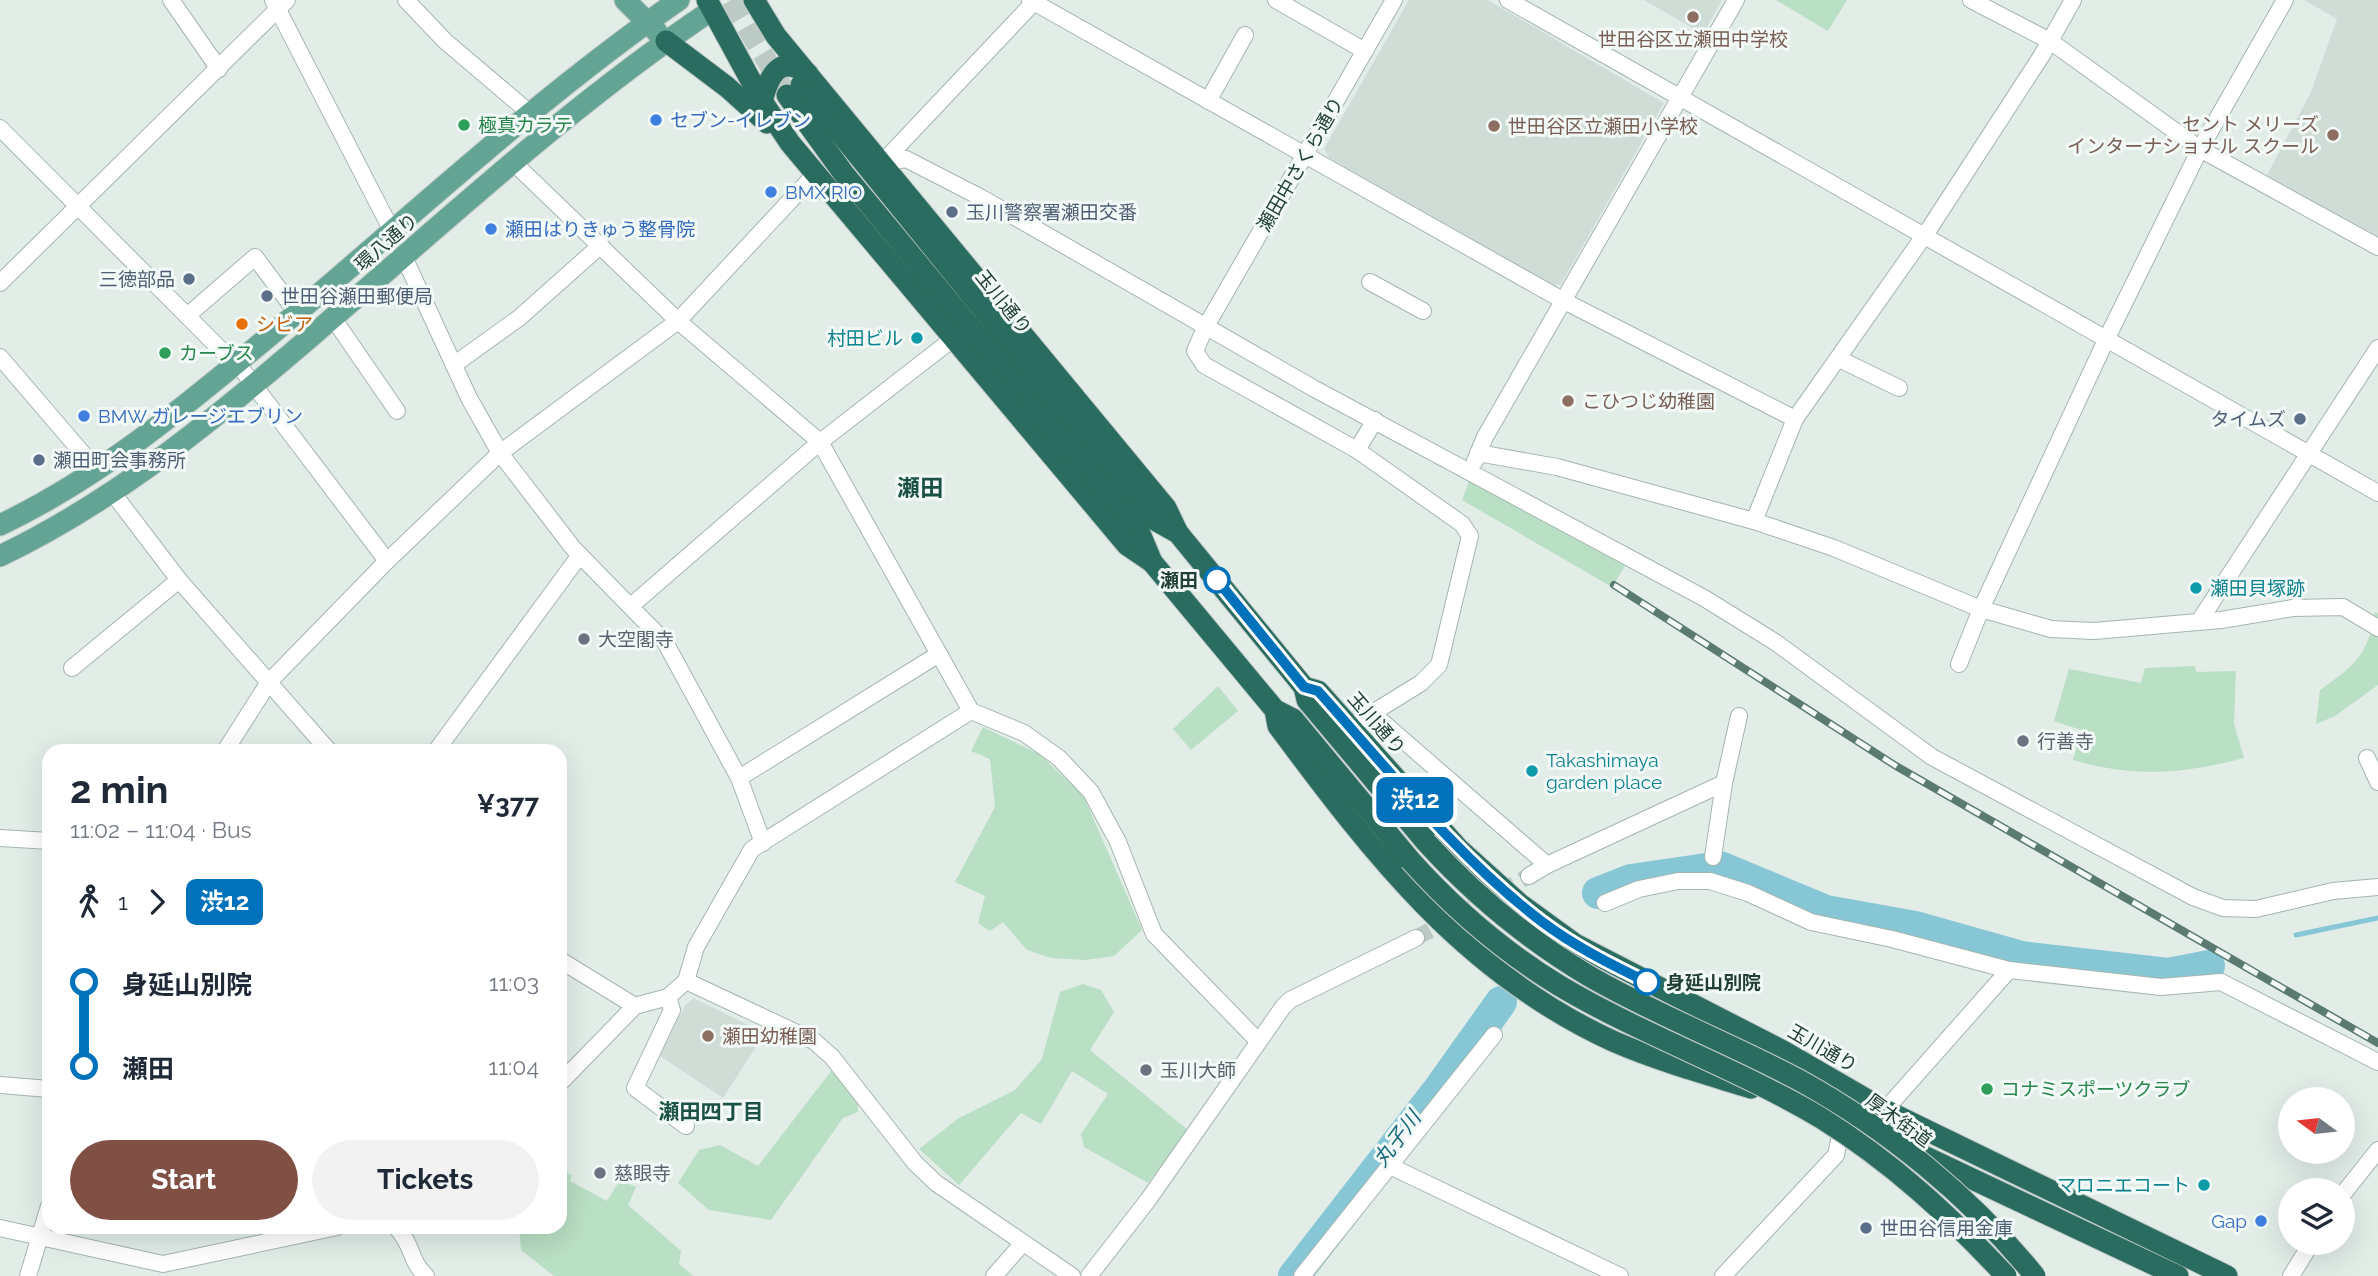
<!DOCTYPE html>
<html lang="en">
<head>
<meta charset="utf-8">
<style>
  body { margin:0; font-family:Raleway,"Noto Sans JP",sans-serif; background:#f2f2f3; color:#1f2937; height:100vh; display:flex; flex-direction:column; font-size:26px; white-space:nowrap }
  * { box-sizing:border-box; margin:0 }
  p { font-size:23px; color:#747a83 }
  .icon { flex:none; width:38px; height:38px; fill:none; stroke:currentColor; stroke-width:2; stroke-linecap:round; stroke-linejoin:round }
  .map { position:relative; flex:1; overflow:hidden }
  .details { position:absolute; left:42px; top:744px; width:525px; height:490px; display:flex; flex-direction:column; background:#fff; border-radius:21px; box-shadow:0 7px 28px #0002 }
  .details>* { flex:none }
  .badge { padding:0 14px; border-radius:10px; font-size:24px; line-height:46px }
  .needle { width:46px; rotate:285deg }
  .fabs { position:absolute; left:2278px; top:1087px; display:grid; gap:14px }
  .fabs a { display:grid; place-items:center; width:77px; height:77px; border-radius:50%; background:#fff; box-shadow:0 7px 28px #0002; font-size:35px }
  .map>.badge { position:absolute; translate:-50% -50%; box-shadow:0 0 0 4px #fff }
  .legs { display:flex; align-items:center; gap:10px; height:77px; padding:0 28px; font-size:23px }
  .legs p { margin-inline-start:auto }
  .headline { display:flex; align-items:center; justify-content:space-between; height:119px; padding:0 28px }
  h1 { font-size:38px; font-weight:700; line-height:52px }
  .primary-button { display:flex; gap:14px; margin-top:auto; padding:14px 28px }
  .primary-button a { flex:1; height:80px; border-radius:42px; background:#815044; color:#fff; font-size:28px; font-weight:700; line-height:80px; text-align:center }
  .primary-button a+a { background:#f2f2f3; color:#1f2937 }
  ul { padding:0 28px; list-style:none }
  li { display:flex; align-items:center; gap:24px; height:84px; font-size:26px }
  li i { display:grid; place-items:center; width:10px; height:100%; margin:0 9px; background:currentColor }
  li i::after { content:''; width:18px; height:18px; margin:-9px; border:5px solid; border-radius:50%; background:#fff }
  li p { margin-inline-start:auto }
  li:first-child i { background:linear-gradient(#0000 50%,currentColor 0) }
  li:last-child i { background:linear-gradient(currentColor 50%,#0000 0) }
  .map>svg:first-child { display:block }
</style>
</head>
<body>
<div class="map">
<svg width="2378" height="1276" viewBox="0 0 2378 1276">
  <rect width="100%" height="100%" fill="#e2ede8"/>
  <g fill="#d0ddd7">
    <path d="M 1409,0 L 1488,0 L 1664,103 L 1561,284 L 1551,287 L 1329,158 L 1324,149 Z"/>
    <path d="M 1644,0 L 1722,0 L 1703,34 Z"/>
    <path d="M 2304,0 L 2378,0 L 2378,238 L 2266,177 L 2311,92 L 2337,19 Z"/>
    <path d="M 693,998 L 765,1033 L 723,1098 L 660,1056 L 684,1007 Z"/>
  </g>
  <g fill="#b9dfc4">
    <path d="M 1776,0 L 1847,0 L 1828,31 Z"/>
    <path d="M 1470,479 L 1625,566 L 1612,587 L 1462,500 Z"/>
    <path d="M 2375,612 L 2378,613 L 2378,685 L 2335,716 L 2316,724 L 2320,690 C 2355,665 2368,656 2375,612 Z"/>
    <path d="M 2195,666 L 2196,672 L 2236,671 L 2234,724 L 2244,758 C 2182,774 2135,778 2073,760 L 2081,730 L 2054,721 L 2069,669 L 2141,683 L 2145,668 Z"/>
    <path d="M 1218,686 L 1238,711 L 1191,750 L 1173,729 Z"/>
    <path d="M 983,727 L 1039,754 L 1083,795 L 1142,930 L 1114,956 L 1086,960 L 1051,958 L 1027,950 L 1003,922 L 990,931 L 978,923 L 985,896 L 955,882 L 995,807 L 990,759 L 971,751 Z"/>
    <path d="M 1083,984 L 1101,990 L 1114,1012 L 1090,1050 L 1188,1130 L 1148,1183 L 1084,1147 L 1081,1134 L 1108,1094 L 1072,1071 L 1041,1124 L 1021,1113 L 959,1185 L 919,1149 L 959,1118 L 1015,1090 L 1042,1059 L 1060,992 Z"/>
    <path d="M 832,1070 L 858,1104 L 858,1112 L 843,1118 L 771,1220 L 709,1210 L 678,1183 L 699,1150 L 720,1145 L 758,1166 Z"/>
    <path d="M 560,1170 L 572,1175 L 570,1181 L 607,1201 L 620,1180 L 636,1187 L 628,1205 L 681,1251 L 679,1264 L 693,1276 L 554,1276 L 521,1250 L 519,1227 L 560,1227 Z"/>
  </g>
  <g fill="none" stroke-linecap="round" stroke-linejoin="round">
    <path stroke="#87c7d5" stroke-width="5" d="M 2296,935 L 2378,918"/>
    <g stroke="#87c7d5" stroke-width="32">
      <path d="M 1598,893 L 1631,880 L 1720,867 L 1826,911 L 1915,927 L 2021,957 L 2168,974 L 2209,966"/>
      <path d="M 1294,1276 L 1439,1089 L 1501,1002"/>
    </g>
    <path stroke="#bbcac5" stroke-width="16" stroke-dasharray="16 8" stroke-linecap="butt" d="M 1416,938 L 1529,876"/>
    <path stroke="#bbcac5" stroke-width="21" stroke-dasharray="21 10" stroke-linecap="butt" d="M 731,0 L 787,95"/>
    <defs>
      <g id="minor">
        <path d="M 171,0 L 219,69"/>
        <path d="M 273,0 L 393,233"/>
        <path d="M 406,0 L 445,41 L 531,114"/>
        <path d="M 1030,0 L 1564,301 L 1795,419"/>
        <path d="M 1276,0 L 1365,51"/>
        <path d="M 1508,0 L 2378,493"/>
        <path d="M 1971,0 L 2050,41 L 2200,149 L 2378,247"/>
        <path d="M 1208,101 L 1245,35"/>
        <path d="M 0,128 L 223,352 L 237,363 L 387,561"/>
        <path d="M 514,163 L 678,321 L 820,442 L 971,711 L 1024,733 L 1059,758 L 1091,792 L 1118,842 L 1154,934 L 1258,1041"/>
        <path d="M 882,163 L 906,159 L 980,197 L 1313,388 L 1704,598 L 1775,642 L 1932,757 L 2193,897 L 2223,908 L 2256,909 L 2333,891 L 2378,887"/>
        <path d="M 882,163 L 1036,0"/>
        <path d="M 404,257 L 469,398 L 500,453 L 573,548 L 665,642 L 739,778 L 763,843"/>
        <path d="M 1370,282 L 1423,311"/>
        <path d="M 0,283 L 287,0"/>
        <path d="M 187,316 L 255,257 L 297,313"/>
        <path d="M 333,318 L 397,411"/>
        <path d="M 0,357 L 96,469"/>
        <path d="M 1839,359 L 1899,388"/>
        <path d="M 455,364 L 519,318 L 601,245"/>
        <path d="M 1357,450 L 1375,420"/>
        <path d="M 1478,453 L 1557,467 L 1754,521 L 1834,548 L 1981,609 L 2051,629 L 2094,631 L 2221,620 L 2293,608 L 2343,607 L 2378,628"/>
        <path d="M 1475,461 L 1485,437 L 1736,0"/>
        <path d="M 112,492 L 179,580 L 329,751"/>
        <path d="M 1754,521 L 1795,419 L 1931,226 L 2042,55 L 2073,0"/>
        <path d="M 632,605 L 820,442 L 954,338"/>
        <path d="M 2200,620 L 2378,348"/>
        <path d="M 1959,664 L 1981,609 L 2106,340 L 2200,149 L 2285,0"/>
        <path d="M 72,668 L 179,580"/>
        <path d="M 1372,713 L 1547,865 L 1529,876"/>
        <path d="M 1347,724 L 1358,722 L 1421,683 L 1439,665 L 1470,536 L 1462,524 L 1357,450 L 1204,365 L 1195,351 L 1205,328 L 1394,0"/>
        <path d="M 225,751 L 269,682 L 387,561 L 500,453 L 678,321 L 816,173"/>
        <path d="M 436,751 L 580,555"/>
        <path d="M 2367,758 L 2378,782"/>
        <path d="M 739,778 L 939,654"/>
        <path d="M 1724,783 L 1739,716"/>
        <path d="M 0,838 L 49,841"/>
        <path d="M 1547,865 L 1724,783 L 1713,857"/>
        <path d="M 1605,903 L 1639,889 L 1678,881 L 1710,881 L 1748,893 L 1811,922 L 1892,939 L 2009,970 L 2161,987 L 2221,982 L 2378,1062"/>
        <path d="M 560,960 L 635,1006"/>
        <path d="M 686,981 L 814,1041 L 832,1057 L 915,1163 L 936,1183 L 1072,1276"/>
        <path d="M 668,997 L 672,1010 L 635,1088 L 686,1126"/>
        <path d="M 560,1083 L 635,1006 L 668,997 L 686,981 L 696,947 L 752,849 L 971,711"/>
        <path d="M 0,1085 L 49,1089"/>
        <path d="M 1885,1110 L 2009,970"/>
        <path d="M 1390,1166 L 1620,1276"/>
        <path d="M 2343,1194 L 2378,1150"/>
        <path d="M 396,1227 C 414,1246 409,1260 426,1276"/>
        <path d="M 0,1228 L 163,1264 L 337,1227"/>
        <path d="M 28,1276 L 49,1206"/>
        <path d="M 994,1276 L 1023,1243"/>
        <path d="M 1089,1276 L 1148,1200 L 1283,1007 L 1290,1000 L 1416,938"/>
        <path d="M 1302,1276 L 1494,1035"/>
        <path d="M 1723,1276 L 1836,1155 L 1843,1121"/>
        <path d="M 2291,1276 L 2312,1242"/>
      </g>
      <g id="major">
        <path d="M 625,0 L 657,32"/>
        <path d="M 0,525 C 101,477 188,404 273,333 C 407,221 535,100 679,0"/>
        <path d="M 0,556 C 117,500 216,418 314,334 C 444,223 570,105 712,10"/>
      </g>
      <g id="highway">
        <path d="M 707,0 L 762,101 L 790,143 L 1127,545 L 1152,562"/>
        <path d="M 754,0 L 776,36 L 1166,508 L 1178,533"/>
        <path d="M 666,41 L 727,87 L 767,123"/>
        <path d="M 801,85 L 1153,519 L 1178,533 L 1304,687 L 1318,691 L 1458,848 L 1520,904 L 1575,944 L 1785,1052 L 1885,1110 L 2227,1276"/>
        <path d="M 787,95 L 844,174 L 1139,531 L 1152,562 L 1275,710 L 1278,726 C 1374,855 1465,974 1615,1042 C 1659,1061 1706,1074 1751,1088"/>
        <path d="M 762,101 C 769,76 779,53 808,74"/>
        <path d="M 1304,687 L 1307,700 L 1426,842"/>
        <path d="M 1275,710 L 1293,719 L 1410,860"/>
        <path d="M 1911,1150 L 2178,1276"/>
      </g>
    </defs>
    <use href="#minor" stroke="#a4b5af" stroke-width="18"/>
    <use href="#major" stroke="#c1c9c7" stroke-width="23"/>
    <use href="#highway" stroke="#c1c9c7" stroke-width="23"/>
    <use href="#minor" stroke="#fff" stroke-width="16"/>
    <use href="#major" stroke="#64a495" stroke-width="21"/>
    <use href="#highway" stroke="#2b6c60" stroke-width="21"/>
    <defs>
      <path id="rail" d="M 1614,585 L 1896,766 L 2378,1043"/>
    </defs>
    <use href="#rail" stroke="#5b7a72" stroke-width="8"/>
    <use href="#rail" stroke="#f2f9f6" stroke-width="5" stroke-dasharray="16" stroke-linecap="butt"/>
    <defs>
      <g id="highway-bridge">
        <path d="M 1426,842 C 1474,895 1527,939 1589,976 C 1656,1015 1730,1043 1799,1080 C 1888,1129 1971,1197 2035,1276"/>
        <path d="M 1410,860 C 1453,908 1504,952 1560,986 C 1644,1036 1737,1068 1821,1118 C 1892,1162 1949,1215 2006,1276"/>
      </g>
    </defs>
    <use href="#highway-bridge" stroke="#c1c9c7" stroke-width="23" stroke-linecap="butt"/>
    <use href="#highway-bridge" stroke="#2b6c60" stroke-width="21"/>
  </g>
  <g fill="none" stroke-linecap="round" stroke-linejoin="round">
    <defs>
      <path id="line-1" d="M 1217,580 L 1304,687 L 1318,691 C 1389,770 1456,856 1541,921 C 1574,946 1610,964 1647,982"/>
    </defs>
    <use href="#line-1" stroke="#fff" stroke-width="16"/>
    <use href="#line-1" stroke="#0072bc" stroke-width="10"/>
  </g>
  <g fill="#8d6e63" stroke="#f2f9f6" stroke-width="2.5">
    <circle cx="1693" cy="17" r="7"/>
    <circle cx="1494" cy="126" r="7"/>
    <circle cx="2333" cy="135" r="7"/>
    <circle cx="1568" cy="401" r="7"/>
    <circle cx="708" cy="1036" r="7"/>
  </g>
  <g fill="#3f7fe0" stroke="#f2f9f6" stroke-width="2.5">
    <circle cx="656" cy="120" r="7"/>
    <circle cx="771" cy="192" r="7"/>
    <circle cx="491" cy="229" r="7"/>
    <circle cx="84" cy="416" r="7"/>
    <circle cx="2261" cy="1221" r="7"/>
  </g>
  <g fill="#2e9e5b" stroke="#f2f9f6" stroke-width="2.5">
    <circle cx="464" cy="125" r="7"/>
    <circle cx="165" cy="353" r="7"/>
    <circle cx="1987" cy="1089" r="7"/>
  </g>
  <g fill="#5c6f8a" stroke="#f2f9f6" stroke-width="2.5">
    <circle cx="952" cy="212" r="7"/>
    <circle cx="189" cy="279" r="7"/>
    <circle cx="267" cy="296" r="7"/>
    <circle cx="2300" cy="419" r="7"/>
    <circle cx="39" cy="460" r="7"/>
    <circle cx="1866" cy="1228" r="7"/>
  </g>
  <circle fill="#e8710a" stroke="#f2f9f6" stroke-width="2.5" cx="242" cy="324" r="7"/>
  <g fill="#0f9aa8" stroke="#f2f9f6" stroke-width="2.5">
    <circle cx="917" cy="338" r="7"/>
    <circle cx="2196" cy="588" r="7"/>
    <circle cx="1532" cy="771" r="7"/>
    <circle cx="2204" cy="1185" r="7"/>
  </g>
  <g fill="#fff" stroke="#0072bc" stroke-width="3.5">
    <circle cx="1217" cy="580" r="12"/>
    <circle cx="1647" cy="982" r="12"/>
  </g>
  <g fill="#6b7280" stroke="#f2f9f6" stroke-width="2.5">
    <circle cx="584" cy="639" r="7"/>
    <circle cx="2023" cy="741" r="7"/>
    <circle cx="1146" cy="1070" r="7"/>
    <circle cx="600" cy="1173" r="7"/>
  </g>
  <g text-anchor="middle" stroke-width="6" stroke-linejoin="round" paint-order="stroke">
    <g font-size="19" fill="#785e54" stroke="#f2f9f6" text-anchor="start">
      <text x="1693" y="46" text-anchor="middle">世田谷区立瀬田中学校</text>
      <text x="2319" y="131" text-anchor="end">セント メリーズ<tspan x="2319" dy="22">インターナショナル スクール</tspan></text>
      <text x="1508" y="133">世田谷区立瀬田小学校</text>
      <text x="1582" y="408">こひつじ幼稚園</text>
      <text x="722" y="1043">瀬田幼稚園</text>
    </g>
    <g font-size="19" fill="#366cbe" stroke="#f2f9f6" text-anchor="start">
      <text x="670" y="127">セブン-イレブン</text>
      <text x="785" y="199">BMX RIO</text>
      <text x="505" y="236">瀬田はりきゅう整骨院</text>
      <text x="98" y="423">BMW ガレージエブリン</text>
      <text x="2247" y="1228" text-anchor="end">Gap</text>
    </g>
    <g font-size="19" fill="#27864d" stroke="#f2f9f6" text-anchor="start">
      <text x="478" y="132">極真カラテ</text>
      <text x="179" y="360">カーブス</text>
      <text x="2001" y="1096">コナミスポーツクラブ</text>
    </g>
    <g font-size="19" fill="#213f37" stroke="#f2f9f6">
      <text transform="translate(1300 164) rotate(-60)" y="7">瀬田中さくら通り</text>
      <text transform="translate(386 242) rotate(-41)" y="7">環八通り</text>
      <text transform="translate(1004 302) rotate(51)" y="7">玉川通り</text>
      <text transform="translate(1377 723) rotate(49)" y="7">玉川通り</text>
      <text transform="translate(1823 1048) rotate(30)" y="7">玉川通り</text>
      <text transform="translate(1899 1120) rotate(36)" y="7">厚木街道</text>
    </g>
    <g font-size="19" fill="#4e5e75" stroke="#f2f9f6" text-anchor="start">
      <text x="966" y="219">玉川警察署瀬田交番</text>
      <text x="175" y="286" text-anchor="end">三徳部品</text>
      <text x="281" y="303">世田谷瀬田郵便局</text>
      <text x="2286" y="426" text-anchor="end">タイムズ</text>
      <text x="53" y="467">瀬田町会事務所</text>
      <text x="1880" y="1235">世田谷信用金庫</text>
    </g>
    <g font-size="19" fill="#c56008" stroke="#f2f9f6" text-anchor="start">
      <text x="256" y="331">シビア</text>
    </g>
    <g font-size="19" fill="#0d838f" stroke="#f2f9f6" text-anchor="end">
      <text x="903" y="345">村田ビル</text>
      <text x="2210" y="595" text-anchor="start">瀬田貝塚跡</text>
      <text x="1546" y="767" text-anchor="start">Takashimaya<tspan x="1546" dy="22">garden place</tspan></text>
      <text x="2190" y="1192">マロニエコート</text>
    </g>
    <g font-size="19" font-weight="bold" fill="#213f37" stroke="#f2f9f6" text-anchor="end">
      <text x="1198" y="587">瀬田</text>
      <text x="1666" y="989" text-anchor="start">身延山別院</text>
    </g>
    <g font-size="19" fill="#5b616d" stroke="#f2f9f6" text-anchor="start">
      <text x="598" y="646">大空閣寺</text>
      <text x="2037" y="748">行善寺</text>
      <text x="1160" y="1077">玉川大師</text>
      <text x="614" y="1180">慈眼寺</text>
    </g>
    <g font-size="21" font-weight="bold" fill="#1c5246" stroke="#f2f9f6">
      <text x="711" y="1119">瀬田四丁目</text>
    </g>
    <g font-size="21" font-style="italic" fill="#186b7e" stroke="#f2f9f6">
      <text transform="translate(1397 1139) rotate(-53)" y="7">丸子川</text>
    </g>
    <g font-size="23" font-weight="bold" fill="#1c5246" stroke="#f2f9f6">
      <text x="920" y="496">瀬田</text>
    </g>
  </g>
</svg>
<div class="fabs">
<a><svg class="needle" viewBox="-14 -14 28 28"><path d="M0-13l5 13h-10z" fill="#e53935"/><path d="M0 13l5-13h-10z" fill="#747a83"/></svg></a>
<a><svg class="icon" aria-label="layers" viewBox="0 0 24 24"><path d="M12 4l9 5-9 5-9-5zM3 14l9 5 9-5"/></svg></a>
</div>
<b class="badge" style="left:1415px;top:800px;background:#0072bc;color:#fff">渋12</b>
<section class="details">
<div class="headline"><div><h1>2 min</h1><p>11:02 – 11:04 · Bus</p></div><b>¥377</b></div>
<div class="legs"><svg class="icon" aria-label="walk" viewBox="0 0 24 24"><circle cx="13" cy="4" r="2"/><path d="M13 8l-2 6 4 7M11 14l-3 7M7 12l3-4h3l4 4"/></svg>1<svg class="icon" aria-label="forward" viewBox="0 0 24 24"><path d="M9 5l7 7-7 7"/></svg><b class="badge" style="background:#0072bc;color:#fff">渋12</b></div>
<ul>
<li><i style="color:#0072bc"></i><b>身延山別院</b><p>11:03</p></li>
<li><i style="color:#0072bc"></i><b>瀬田</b><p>11:04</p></li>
</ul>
<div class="primary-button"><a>Start</a><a>Tickets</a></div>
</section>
</div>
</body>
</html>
